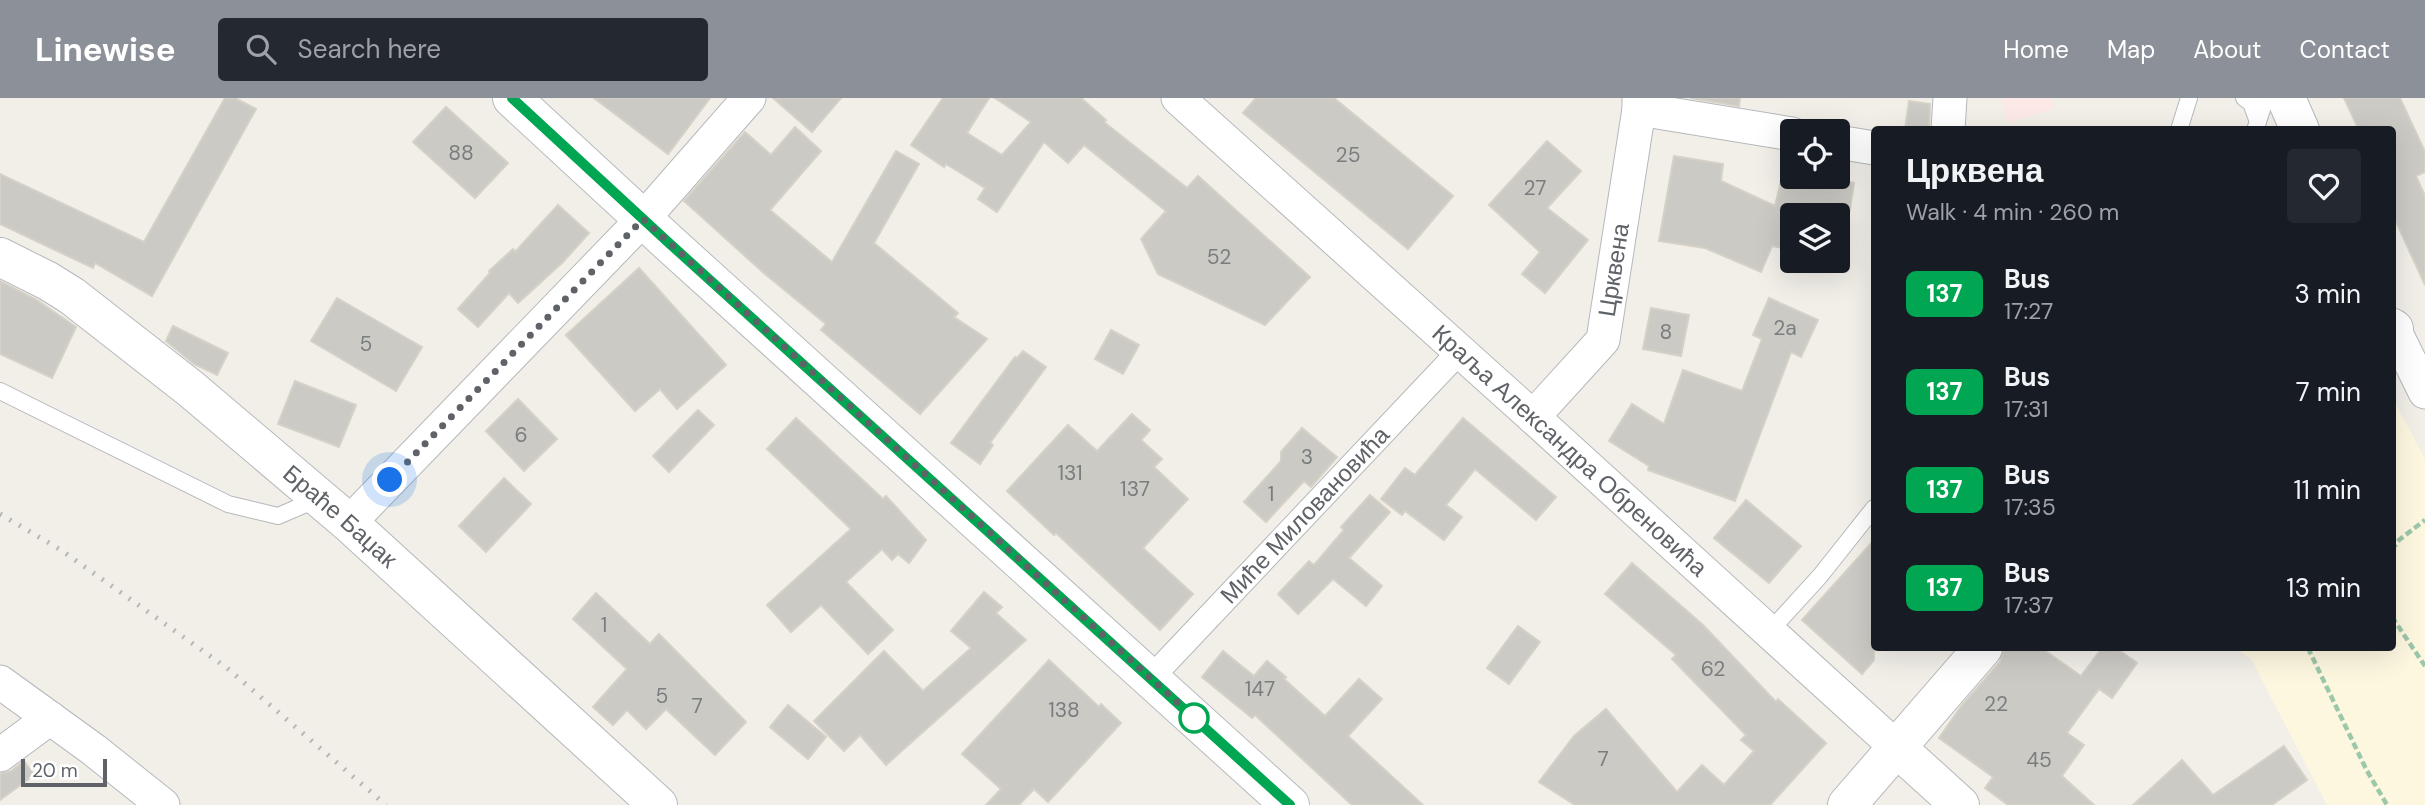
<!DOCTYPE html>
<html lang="en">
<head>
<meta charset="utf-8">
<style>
  body { margin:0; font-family:"DM Sans",sans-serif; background:#242831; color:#f1f3f6; height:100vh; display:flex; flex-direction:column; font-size:26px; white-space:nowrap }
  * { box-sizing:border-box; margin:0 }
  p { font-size:23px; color:#9ea1a6 }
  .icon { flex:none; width:38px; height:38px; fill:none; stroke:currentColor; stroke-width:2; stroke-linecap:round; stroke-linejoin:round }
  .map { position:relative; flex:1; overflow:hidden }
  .side { position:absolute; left:1871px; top:28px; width:525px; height:525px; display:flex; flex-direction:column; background:#171b24; border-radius:7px; box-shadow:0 7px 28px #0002 }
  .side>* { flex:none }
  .badge { padding:0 14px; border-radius:10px; font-size:24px; line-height:46px }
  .fabs { position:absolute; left:1780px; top:21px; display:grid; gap:14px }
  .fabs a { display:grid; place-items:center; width:70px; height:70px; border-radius:7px; background:#171b24; box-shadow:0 7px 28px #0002; font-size:35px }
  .scale { position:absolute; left:21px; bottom:18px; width:86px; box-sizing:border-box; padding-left:7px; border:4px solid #5f6368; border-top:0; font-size:19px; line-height:24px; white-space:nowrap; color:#5f6368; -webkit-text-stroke:5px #fff; paint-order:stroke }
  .you { position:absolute; width:35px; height:35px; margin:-18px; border:5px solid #fff; border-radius:50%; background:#1a73e8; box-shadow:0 0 0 10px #1a73e833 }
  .map>.badge { position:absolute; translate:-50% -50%; box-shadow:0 0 0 4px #fff }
  .round { display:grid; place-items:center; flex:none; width:74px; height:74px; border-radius:7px; background:#242831 }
  .overview { display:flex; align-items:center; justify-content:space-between; height:119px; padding:0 35px }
  h1 { font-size:33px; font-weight:700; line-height:52px }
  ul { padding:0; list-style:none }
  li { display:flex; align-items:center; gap:21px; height:98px; padding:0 35px }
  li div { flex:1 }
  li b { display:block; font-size:26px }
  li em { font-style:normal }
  li .badge { min-width:77px; font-weight:700; text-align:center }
  header { display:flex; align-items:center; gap:42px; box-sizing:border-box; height:98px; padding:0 35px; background:#8c9099; color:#fff }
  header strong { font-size:33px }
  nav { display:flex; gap:38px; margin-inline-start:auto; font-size:24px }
  .search { width:490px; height:63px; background:#242831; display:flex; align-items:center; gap:18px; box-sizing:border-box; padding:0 24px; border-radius:7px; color:#9ea1a6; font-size:26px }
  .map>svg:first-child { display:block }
</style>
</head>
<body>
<header>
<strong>Linewise</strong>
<div class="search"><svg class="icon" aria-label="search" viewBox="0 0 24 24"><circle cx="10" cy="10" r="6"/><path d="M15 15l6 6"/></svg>Search here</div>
<nav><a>Home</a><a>Map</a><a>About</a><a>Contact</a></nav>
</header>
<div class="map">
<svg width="2425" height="707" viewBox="0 0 2425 707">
  <rect width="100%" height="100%" fill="#f1efe8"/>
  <path fill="#fef7e0" d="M 2392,299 L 2425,361 L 2425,707 L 2327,707 L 2251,561 L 2235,550 L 2392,550 Z"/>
  <path fill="#fce8e6" d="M 2001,0 L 2052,0 L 2055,10 L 2008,25 Z"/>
  <g fill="#cccac5" stroke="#d6d1c6" stroke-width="2">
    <path d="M 225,0 L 235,0 L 256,11 L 152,198 L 95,165 L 93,170 L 0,126 L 0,76 L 144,144 Z"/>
    <path d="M 594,0 L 710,0 L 668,56 Z"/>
    <path d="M 773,0 L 841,0 L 812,34 Z"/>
    <path d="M 943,0 L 989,0 L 967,35 L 1002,57 L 1031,24 L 995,0 L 1081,0 L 1106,22 L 1104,24 L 1187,90 L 1198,78 L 1310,179 L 1265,227 L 1158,176 L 1141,141 L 1166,113 L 1084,47 L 1068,65 L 1044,44 L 997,114 L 978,101 L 985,90 L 946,66 L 944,69 L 911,47 Z"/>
    <path d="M 1256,0 L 1334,0 L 1453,98 L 1408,151 L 1243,15 Z"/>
    <path d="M 1691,0 L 1740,0 L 1739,8 Z"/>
    <path d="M 2344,0 L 2400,0 L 2425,54 L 2425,74 L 2416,78 L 2425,98 L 2425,187 L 2392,115 L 2392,32 L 2359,32 Z"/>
    <path d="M 1909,3 L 1930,6 L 1929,32 L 1905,32 Z"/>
    <path d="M 446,9 L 508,65 L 475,100 L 413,44 Z"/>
    <path d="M 795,29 L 821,53 L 770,112 L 832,164 L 896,53 L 919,66 L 874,145 L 958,215 L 954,219 L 987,241 L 920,316 L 821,232 L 826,226 L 765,176 L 684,103 L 745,34 L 771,57 Z"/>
    <path d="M 1547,43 L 1581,73 L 1547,110 L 1588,142 L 1545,195 L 1522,176 L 1540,154 L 1489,107 Z"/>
    <path d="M 1674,58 L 1723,66 L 1721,83 L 1775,108 L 1782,79 L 1830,79 L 1854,85 L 1849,117 L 1792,117 L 1792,152 L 1772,148 L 1761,174 L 1705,150 L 1659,143 Z"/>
    <path d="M 558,107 L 589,135 L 563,164 L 518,205 L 509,195 L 478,229 L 458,211 L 490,175 L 489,173 L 513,151 L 515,154 Z"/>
    <path d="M 639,170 L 726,267 L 677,311 L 660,291 L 635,313 L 566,237 Z"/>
    <path d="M 0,183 L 37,202 L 76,229 L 52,280 L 0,256 Z"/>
    <path d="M 337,200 L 422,249 L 396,293 L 311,243 Z"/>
    <path d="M 1769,200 L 1818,222 L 1801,259 L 1791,254 L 1735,403 L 1648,372 L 1649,368 L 1609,343 L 1632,306 L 1664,326 L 1683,272 L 1742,293 L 1762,241 L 1753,237 Z"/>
    <path d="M 1651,210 L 1689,217 L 1681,258 L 1643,251 Z"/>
    <path d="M 173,228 L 228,255 L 217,277 L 194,266 L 166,243 Z"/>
    <path d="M 1111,232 L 1139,247 L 1123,276 L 1095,261 Z"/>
    <path d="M 1023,253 L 1046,269 L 990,345 L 993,347 L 980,366 L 951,345 L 1015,259 L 1017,260 Z"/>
    <path d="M 295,283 L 356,307 L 339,349 L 278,326 Z"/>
    <path d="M 518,301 L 557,341 L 524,373 L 486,333 Z"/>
    <path d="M 698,312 L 714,327 L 669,374 L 653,358 Z"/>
    <path d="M 1132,316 L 1150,332 L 1141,342 L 1162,361 L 1154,369 L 1188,401 L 1143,450 L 1193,496 L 1160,532 L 1056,435 L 1054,437 L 1007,393 L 1068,327 L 1097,353 Z"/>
    <path d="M 796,320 L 883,401 L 886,398 L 926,442 L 909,465 L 898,456 L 892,462 L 882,451 L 846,484 L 893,532 L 868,556 L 821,507 L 791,534 L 767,507 L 851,431 L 767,351 Z"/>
    <path d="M 1463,320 L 1556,399 L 1536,422 L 1475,371 L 1446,407 L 1462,419 L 1444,442 L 1405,413 L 1402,417 L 1381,401 L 1405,370 L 1415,377 Z"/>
    <path d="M 1302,330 L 1337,359 L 1311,389 L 1304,383 L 1266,424 L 1244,404 L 1281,363 L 1281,354 Z"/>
    <path d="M 504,380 L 531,406 L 486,454 L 459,428 Z"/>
    <path d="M 1370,397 L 1390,414 L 1349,460 L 1382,488 L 1366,508 L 1333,481 L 1298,516 L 1278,496 L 1309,463 L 1314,467 L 1344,432 L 1341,429 Z"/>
    <path d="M 1746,402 L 1801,448 L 1769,485 L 1714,440 Z"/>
    <path d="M 1874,442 L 1874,562 L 1862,576 L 1802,522 Z"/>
    <path d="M 1632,465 L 1703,527 L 1776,604 L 1778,601 L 1826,645 L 1770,707 L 1575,707 L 1539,684 L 1574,638 L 1606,611 L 1677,694 L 1702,667 L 1724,687 L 1754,653 L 1741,642 L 1746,637 L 1672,561 L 1676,557 L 1605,496 Z"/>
    <path d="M 984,494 L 1002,509 L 996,515 L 1026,542 L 886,667 L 860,637 L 844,653 L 814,623 L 884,553 L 923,593 L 971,550 L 951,533 Z"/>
    <path d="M 596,495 L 650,546 L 659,536 L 746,624 L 715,657 L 666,611 L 646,631 L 627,612 L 613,627 L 593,609 L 627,571 L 573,521 Z"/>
    <path d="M 1518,528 L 1540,544 L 1509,586 L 1487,570 Z"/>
    <path d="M 2004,550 L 2041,550 L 2081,578 L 2102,550 L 2116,550 L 2137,565 L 2112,600 L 2099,591 L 2067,635 L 2084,647 L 2062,678 L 2094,707 L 2008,707 L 1985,690 L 1993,679 L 1939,640 L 1962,607 L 2000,564 Z"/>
    <path d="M 1223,553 L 1254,578 L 1267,563 L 1286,579 L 1284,581 L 1325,618 L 1359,581 L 1382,601 L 1348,638 L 1423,707 L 1352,707 L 1255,617 L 1252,620 L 1202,579 Z"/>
    <path d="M 1049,562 L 1099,609 L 1101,606 L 1121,625 L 1048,704 L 1034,691 L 1019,707 L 986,707 L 1001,691 L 962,656 Z"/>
    <path d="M 788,607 L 826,639 L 808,661 L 770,629 Z"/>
    <path d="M 2284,648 L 2307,682 L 2272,707 L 2133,707 L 2182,662 L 2213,697 Z"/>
    <path d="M 24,663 L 34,677 L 0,702 L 0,676 L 11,673 Z"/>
  </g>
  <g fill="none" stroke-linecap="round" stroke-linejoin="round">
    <defs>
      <g id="service">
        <path d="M 2244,0 L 2251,5 L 2258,24"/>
        <path d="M 2179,32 L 2189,0"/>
        <path d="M 2255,32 L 2266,0"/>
        <path d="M 0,293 L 228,406 L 278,418 L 320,400"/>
        <path d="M 1769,534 L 1820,478 L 1874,410"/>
      </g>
      <g id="pedestrian">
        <path id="s1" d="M 1151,580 L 1460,253"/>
      </g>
      <g id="minor">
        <path id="s2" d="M 1178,0 L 1533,319 L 1896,649"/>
        <path d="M 1639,11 L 1792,36"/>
        <path d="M 1948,32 L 1950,0"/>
        <path d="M 1838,44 L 1874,50"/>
        <path d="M 2392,227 L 2425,294"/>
        <path id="s3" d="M 1533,319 L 1603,242 L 1639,11 L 1639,0"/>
        <path d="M 349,425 L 643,121 L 749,0"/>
        <path d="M 0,584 L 94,652 L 163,707"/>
        <path d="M 0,657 L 50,620"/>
      </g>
      <g id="tertiary">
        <path d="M 2286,0 L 2300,32"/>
        <path id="s4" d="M 0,159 L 48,183 L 72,198 L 191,291 L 349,425 L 658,707"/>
        <path d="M 2392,230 L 2394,231"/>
        <path d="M 1896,649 L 1960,707"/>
        <path d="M 1847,707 L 1983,550"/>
      </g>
      <path id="secondary" d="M 512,0 L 669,145 L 1290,707"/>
    </defs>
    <use href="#service" stroke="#b5b8bc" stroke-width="18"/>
    <use href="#pedestrian" stroke="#b5b8bc" stroke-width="26"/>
    <use href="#minor" stroke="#b5b8bc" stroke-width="35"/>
    <use href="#tertiary" stroke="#b5b8bc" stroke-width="40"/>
    <use href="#secondary" stroke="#b6babf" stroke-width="40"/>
    <g stroke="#9cc7a9" stroke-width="4.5" stroke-dasharray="7 3.5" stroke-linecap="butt">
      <path d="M 2392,452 L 2399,442 L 2425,422"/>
      <path d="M 2392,519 L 2425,568"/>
      <path d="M 2308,550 L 2366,671 L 2387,707"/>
    </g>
    <use href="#service" stroke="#fff" stroke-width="16"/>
    <use href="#pedestrian" stroke="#fff" stroke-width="24"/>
    <use href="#minor" stroke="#fff" stroke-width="33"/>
    <use href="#tertiary" stroke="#fff" stroke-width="38"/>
    <use href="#secondary" stroke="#fff" stroke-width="38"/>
    <path stroke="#b6b7b8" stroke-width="5" stroke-dasharray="2 9" stroke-linecap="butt" d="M 0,416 L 61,452 L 227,570 L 386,707"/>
  </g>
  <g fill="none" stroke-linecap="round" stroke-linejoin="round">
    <defs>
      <path id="line" d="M 512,0 L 669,145 L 1290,707"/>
    </defs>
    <use href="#line" stroke="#fff" stroke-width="16"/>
    <use href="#line" stroke="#00a651" stroke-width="10"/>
    <path stroke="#5f6368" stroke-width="7" stroke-dasharray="0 12.6" d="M 390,382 L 643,121 L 1198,623 L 1194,620"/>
  </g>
  <circle fill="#fff" stroke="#00a651" stroke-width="3.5" cx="1194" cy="620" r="14"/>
  <g text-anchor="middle" stroke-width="7" stroke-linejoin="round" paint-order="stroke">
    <g font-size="21" fill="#7a7d7f">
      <text x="461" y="62">88</text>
      <text x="1348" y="64">25</text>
      <text x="1535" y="97">27</text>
      <text x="1219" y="166">52</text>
      <text x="1785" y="237">2a</text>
      <text x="1666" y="241">8</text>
      <text x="366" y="253">5</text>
      <text x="521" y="344">6</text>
      <text x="1307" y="366">3</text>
      <text x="1070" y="382">131</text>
      <text x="1135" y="398">137</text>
      <text x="1271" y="403">1</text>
      <text x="604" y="534">1</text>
      <text x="1713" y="578">62</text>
      <text x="1260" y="598">147</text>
      <text x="662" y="605">5</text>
      <text x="1996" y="613">22</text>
      <text x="697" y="615">7</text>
      <text x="1064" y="619">138</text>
      <text x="1603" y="668">7</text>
      <text x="2039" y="669">45</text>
    </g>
    <g font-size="24" fill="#5f6368" stroke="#fff">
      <text dy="8" stroke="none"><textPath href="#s3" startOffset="175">Црквена</textPath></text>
      <text dy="8" stroke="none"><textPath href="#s2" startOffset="527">Краља Александра Обреновића</textPath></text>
      <text dy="8" stroke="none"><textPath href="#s1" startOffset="224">Миће Миловановића</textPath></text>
      <text dy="8" stroke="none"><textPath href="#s4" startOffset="429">Браће Баџак</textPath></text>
    </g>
  </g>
</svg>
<div class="fabs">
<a><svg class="icon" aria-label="locate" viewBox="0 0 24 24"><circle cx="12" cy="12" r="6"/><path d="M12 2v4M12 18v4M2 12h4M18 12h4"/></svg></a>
<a><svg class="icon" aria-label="layers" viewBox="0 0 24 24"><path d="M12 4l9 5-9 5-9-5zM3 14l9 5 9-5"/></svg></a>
</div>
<div class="scale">20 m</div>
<div class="you" style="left:390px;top:382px"></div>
<section class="side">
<div class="overview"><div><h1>Црквена</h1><p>Walk · 4 min · 260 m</p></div><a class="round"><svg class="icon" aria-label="heart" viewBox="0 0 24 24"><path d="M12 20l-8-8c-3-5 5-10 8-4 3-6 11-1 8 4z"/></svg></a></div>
<ul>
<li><span class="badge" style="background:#00a651;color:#fff">137</span><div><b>Bus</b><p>17:27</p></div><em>3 min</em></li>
<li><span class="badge" style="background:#00a651;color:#fff">137</span><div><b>Bus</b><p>17:31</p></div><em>7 min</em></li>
<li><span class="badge" style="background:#00a651;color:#fff">137</span><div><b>Bus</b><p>17:35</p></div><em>11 min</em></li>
<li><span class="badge" style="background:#00a651;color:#fff">137</span><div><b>Bus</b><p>17:37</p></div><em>13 min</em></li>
</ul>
</section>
</div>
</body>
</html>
